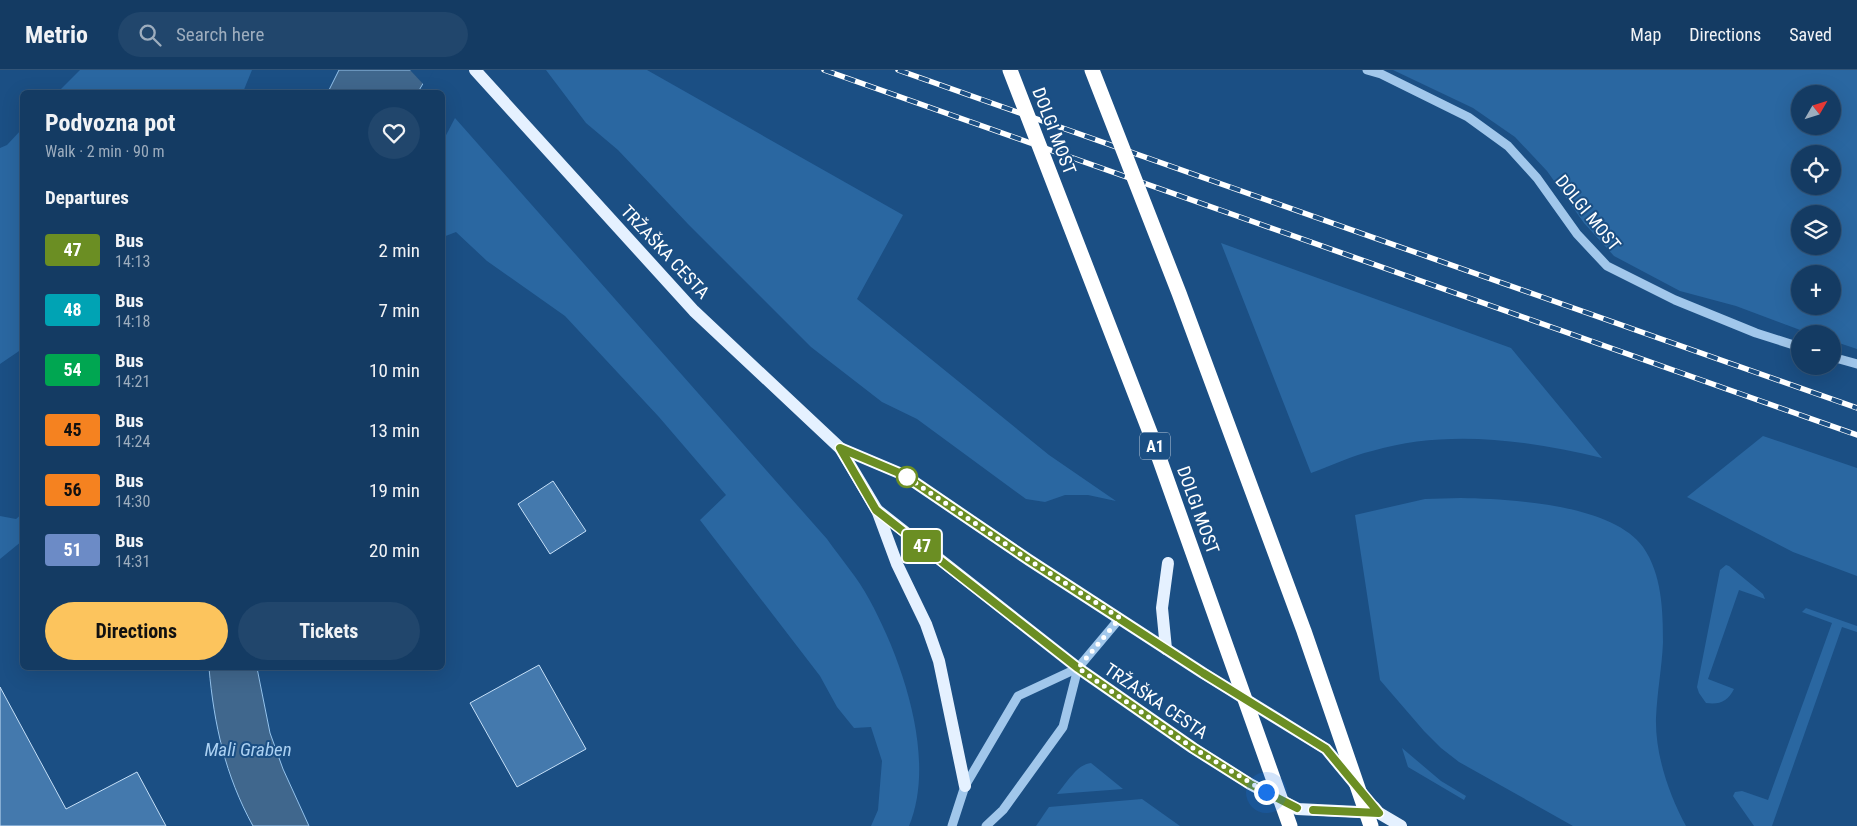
<!DOCTYPE html>
<html lang="en">
<head>
<meta charset="utf-8">
<style>
  body { margin:0; font-family:"Roboto Condensed",sans-serif; background:#21466c; color:#f1f3f6; height:100vh; display:flex; flex-direction:column; font-size:19px; white-space:nowrap }
  * { box-sizing:border-box; margin:0 }
  p { font-size:16px; color:#9dadbe }
  .icon { flex:none; width:28px; height:28px; fill:none; stroke:currentColor; stroke-width:2; stroke-linecap:round; stroke-linejoin:round }
  .map { position:relative; flex:1; overflow:hidden }
  .details { position:absolute; left:20px; top:20px; width:425px; height:580px; display:flex; flex-direction:column; background:#143b63; border-radius:8px; box-shadow:0 5px 20px #0002,0 0 0 1px #335578 }
  .details>* { flex:none }
  .badge { padding:0 10px; border-radius:4px; font-size:18px; line-height:32px }
  .needle { width:32px; rotate:51deg }
  .fabs { position:absolute; left:1791px; top:15px; display:grid; gap:10px }
  .fabs a { display:grid; place-items:center; width:50px; height:50px; border-radius:50%; background:#143b63; box-shadow:0 5px 20px #0002,0 0 0 1px #335578; font-size:25px }
  .you { position:absolute; width:25px; height:25px; margin:-12px; border:4px solid #fff; border-radius:50%; background:#1a73e8; box-shadow:0 0 0 8px #1a73e833 }
  .map>.badge { position:absolute; translate:-50% -50%; box-shadow:0 0 0 2px #fff }
  h2 { padding:0 25px; font-size:19px; line-height:45px }
  .round { display:grid; place-items:center; flex:none; width:52px; height:52px; border-radius:26px; background:#21466c }
  .headline { display:flex; align-items:center; justify-content:space-between; height:85px; padding:0 25px }
  h1 { font-size:24px; font-weight:700; line-height:38px }
  .action { display:flex; gap:10px; margin-top:auto; padding:10px 25px }
  .action a { flex:1; height:58px; border-radius:30px; background:#fcc45d; color:#111; font-size:20px; font-weight:700; line-height:58px; text-align:center }
  .action a+a { background:#21466c; color:#f1f3f6 }
  ul { padding:0; list-style:none }
  li { display:flex; align-items:center; gap:15px; height:60px; padding:0 25px }
  li div { flex:1 }
  li b { display:block; font-size:19px }
  li em { font-style:normal }
  li .badge { min-width:55px; font-weight:700; text-align:center }
  header { display:flex; align-items:center; gap:30px; box-sizing:border-box; height:70px; padding:0 25px; background:#143b63; border-bottom:1px solid #335578 }
  header strong { font-size:24px }
  nav { display:flex; gap:28px; margin-inline-start:auto; font-size:18px }
  .search { width:350px; height:45px; background:#21466c; display:flex; align-items:center; gap:12px; box-sizing:border-box; padding:0 18px; border-radius:28px; color:#9dadbe; font-size:19px }
  .map>svg:first-child { display:block }
</style>
</head>
<body>
<header>
<strong>Metrio</strong>
<div class="search"><svg class="icon" aria-label="search" viewBox="0 0 24 24"><circle cx="10" cy="10" r="6"/><path d="M15 15l6 6"/></svg>Search here</div>
<nav><a>Map</a><a>Directions</a><a>Saved</a></nav>
</header>
<div class="map">
<svg width="1857" height="756" viewBox="0 0 1857 756">
  <rect width="100%" height="100%" fill="#1b4f84"/>
  <g fill="#2a67a1" fill-rule="evenodd">
    <path d="M 80,0 L 252,0 L 243,22 L 58,22 Z"/>
    <path d="M 546,0 L 647,0 L 903,145 L 857,229 L 1049,385 L 1116,431 L 1088,425 L 1065,425 L 1045,432 L 1026,429 L 917,349 L 882,332 L 811,277 L 688,154 L 618,80 L 586,53 Z"/>
    <path d="M 1393,0 L 1857,0 L 1857,279 L 1833,271 L 1832,264 L 1811,264 L 1736,236 L 1680,221 L 1614,186 L 1584,153 L 1547,101 L 1515,67 L 1473,38 ZM 1800,24 L 1832,24 L 1832,56 L 1800,56 ZM 1800,84 L 1832,84 L 1832,116 L 1800,116 ZM 1800,144 L 1832,144 L 1832,176 L 1800,176 ZM 1800,204 L 1832,204 L 1832,236 L 1800,236 Z"/>
    <path d="M 455,48 L 827,469 C 841,489 858,508 869,529 C 902,589 937,689 909,756 L 871,756 L 878,740 L 882,691 L 871,657 L 854,658 L 837,637 L 820,606 L 700,450 L 726,425 L 659,347 L 565,246 L 487,191 L 456,162 L 443,167 L 443,71 Z"/>
    <path d="M 22,59 L 22,279 L 0,294 L 0,78 L 7,75 Z"/>
    <path d="M 1221,173 L 1511,278 L 1602,388 C 1527,370 1447,359 1372,381 C 1351,386 1331,396 1311,403 Z"/>
    <path d="M 1763,366 L 1857,398 L 1857,506 L 1793,482 L 1687,427 Z"/>
    <path d="M 1461,428 C 1510,429 1612,434 1643,477 C 1662,504 1663,541 1663,572 C 1662,597 1657,622 1656,648 C 1655,684 1669,725 1686,756 L 1573,756 L 1459,692 L 1441,678 L 1424,661 L 1380,610 L 1355,445 L 1425,429 Z"/>
    <path d="M 22,444 L 22,471 L 0,489 L 0,446 L 16,449 Z"/>
    <path d="M 1726,495 L 1729,496 L 1763,524 L 1765,529 L 1739,520 L 1708,609 L 1734,619 C 1728,631 1720,635 1706,633 L 1699,623 L 1697,617 L 1720,500 Z"/>
    <path d="M 1806,538 L 1857,556 L 1857,562 L 1842,557 L 1772,756 L 1754,756 L 1733,726 L 1735,722 L 1742,721 L 1768,730 L 1832,553 L 1802,542 Z"/>
    <path d="M 1402,678 L 1441,711 L 1466,726 L 1464,730 L 1408,697 Z"/>
    <path d="M 1091,693 L 1123,719 L 1057,724 C 1066,714 1077,694 1091,693 Z"/>
    <path d="M 1142,729 L 1180,756 L 1036,756 L 1049,737 Z"/>
  </g>
  <g fill="#40678d" stroke="#94c3ed">
    <path d="M 339,0 L 431,0 L 418,22 L 328,22 Z"/>
    <path d="M 209,598 L 257,598 L 270,663 L 283,699 L 309,756 L 253,756 C 225,705 214,654 209,598 Z"/>
  </g>
  <path fill="#1b4f84" d="M 410,0 L 434,0 L 425,16 Z"/>
  <g fill="#4479ad" stroke="#c6e0f8">
    <path d="M 553,411 L 586,461 L 550,484 L 518,434 Z"/>
    <path d="M 539,595 L 586,679 L 517,717 L 470,633 Z"/>
    <path d="M 0,617 L 66,739 L 137,702 L 166,756 L 0,756 Z"/>
  </g>
  <g fill="none" stroke-linecap="round" stroke-linejoin="round">
    <g stroke="#a1c7eb" stroke-width="9">
      <path d="M 1367,0 L 1381,4 L 1468,47 L 1508,76 L 1537,108 L 1577,164 L 1607,196 L 1675,230 L 1756,263 L 1800,277"/>
      <path d="M 1832,287 L 1857,294"/>
      <path d="M 952,756 L 965,716 L 1018,626 L 1078,598 L 1120,548"/>
      <path d="M 986,756 L 1003,740 L 1063,657 L 1078,598"/>
    </g>
    <g stroke="#e5f1ff" stroke-width="12">
      <path d="M 475,0 L 694,241 L 840,378 L 877,440 L 1078,598 L 1193,678 L 1250,714 L 1297,739 L 1379,743"/>
      <path d="M 840,378 L 904,405 L 1029,490 L 1203,603 L 1326,679 L 1355,714"/>
      <path d="M 877,440 L 897,494 L 926,554 L 939,591 L 965,716"/>
      <path d="M 1166,579 L 1162,538 L 1168,493"/>
      <path d="M 1374,737 L 1379,743 L 1401,756"/>
    </g>
    <defs>
      <g id="rail">
        <path d="M 824,0 L 1857,365"/>
        <path d="M 898,0 L 1857,338"/>
      </g>
    </defs>
    <use href="#rail" stroke="#fff" stroke-width="5.5"/>
    <use href="#rail" stroke="#1b4f84" stroke-width="4" stroke-dasharray="11" stroke-linecap="butt"/>
    <g stroke="#fff" stroke-width="15">
      <path d="M 1010,0 L 1151,365 L 1290,756"/>
      <path d="M 1092,0 L 1179,223 L 1304,561 L 1371,756"/>
    </g>
  </g>
  <g fill="none" stroke-linecap="round" stroke-linejoin="round">
    <defs>
      <path id="line" d="M 1297,738 L 1250,714 L 1193,678 L 1078,598 L 876,440 L 840,378 L 904,405 L 1029,490 L 1203,603 L 1326,679 L 1379,743 L 1313,740"/>
    </defs>
    <use href="#line" stroke="#fff" stroke-width="11"/>
    <use href="#line" stroke="#6b8e23" stroke-width="8"/>
    <path stroke="#fff" stroke-width="5" stroke-dasharray="0 9" d="M 907,407 L 904,405 L 1029,490 L 1120,548 L 1078,598 L 1193,678 L 1266,722"/>
  </g>
  <circle fill="#fff" stroke="#6b8e23" stroke-width="2.5" cx="907" cy="407" r="10"/>
  <g text-anchor="middle" stroke-width="4" stroke-linejoin="round" paint-order="stroke">
    <rect fill="#1b4f84" stroke="#bbcada" stroke-width="1" x="1140" y="362.5" width="30" height="27" rx="4"/>
    <g font-size="16" font-weight="bold" fill="#fff">
      <text x="1155" y="382">A1</text>
    </g>
    <g font-size="18" fill="#fff" stroke="#1b4f84">
      <text transform="translate(1054 61) rotate(69)" y="6">DOLGI MOST</text>
      <text transform="translate(1588 143) rotate(51)" y="6">DOLGI MOST</text>
      <text transform="translate(665 182) rotate(47)" y="6">TRŽAŠKA CESTA</text>
      <text transform="translate(1198 440) rotate(70)" y="6">DOLGI MOST</text>
      <text transform="translate(1156 631) rotate(34)" y="6">TRŽAŠKA CESTA</text>
    </g>
    <g font-size="19" font-style="italic" fill="#acd1f2" stroke="#1b4f84">
      <text x="248" y="686">Mali Graben</text>
    </g>
  </g>
</svg>
<div class="fabs">
<a><svg class="needle" viewBox="-14 -14 28 28"><path d="M0-13l5 13h-10z" fill="#e53935"/><path d="M0 13l5-13h-10z" fill="#9dadbe"/></svg></a>
<a><svg class="icon" aria-label="locate" viewBox="0 0 24 24"><circle cx="12" cy="12" r="6"/><path d="M12 2v4M12 18v4M2 12h4M18 12h4"/></svg></a>
<a><svg class="icon" aria-label="layers" viewBox="0 0 24 24"><path d="M12 4l9 5-9 5-9-5zM3 14l9 5 9-5"/></svg></a>
<a>+</a>
<a>−</a>
</div>
<div class="you" style="left:1266px;top:722px"></div>
<b class="badge" style="left:922px;top:476px;background:#6b8e23;color:#fff">47</b>
<section class="details">
<div class="headline"><div><h1>Podvozna pot</h1><p>Walk · 2 min · 90 m</p></div><a class="round"><svg class="icon" aria-label="heart" viewBox="0 0 24 24"><path d="M12 20l-8-8c-3-5 5-10 8-4 3-6 11-1 8 4z"/></svg></a></div>
<h2>Departures</h2>
<ul>
<li><span class="badge" style="background:#6b8e23;color:#fff">47</span><div><b>Bus</b><p>14:13</p></div><em>2 min</em></li>
<li><span class="badge" style="background:#00a3b4;color:#fff">48</span><div><b>Bus</b><p>14:18</p></div><em>7 min</em></li>
<li><span class="badge" style="background:#00a651;color:#fff">54</span><div><b>Bus</b><p>14:21</p></div><em>10 min</em></li>
<li><span class="badge" style="background:#f58220;color:#111">45</span><div><b>Bus</b><p>14:24</p></div><em>13 min</em></li>
<li><span class="badge" style="background:#f58220;color:#111">56</span><div><b>Bus</b><p>14:30</p></div><em>19 min</em></li>
<li><span class="badge" style="background:#6c8bc6;color:#fff">51</span><div><b>Bus</b><p>14:31</p></div><em>20 min</em></li>
</ul>
<div class="action"><a>Directions</a><a>Tickets</a></div>
</section>
</div>
</body>
</html>
